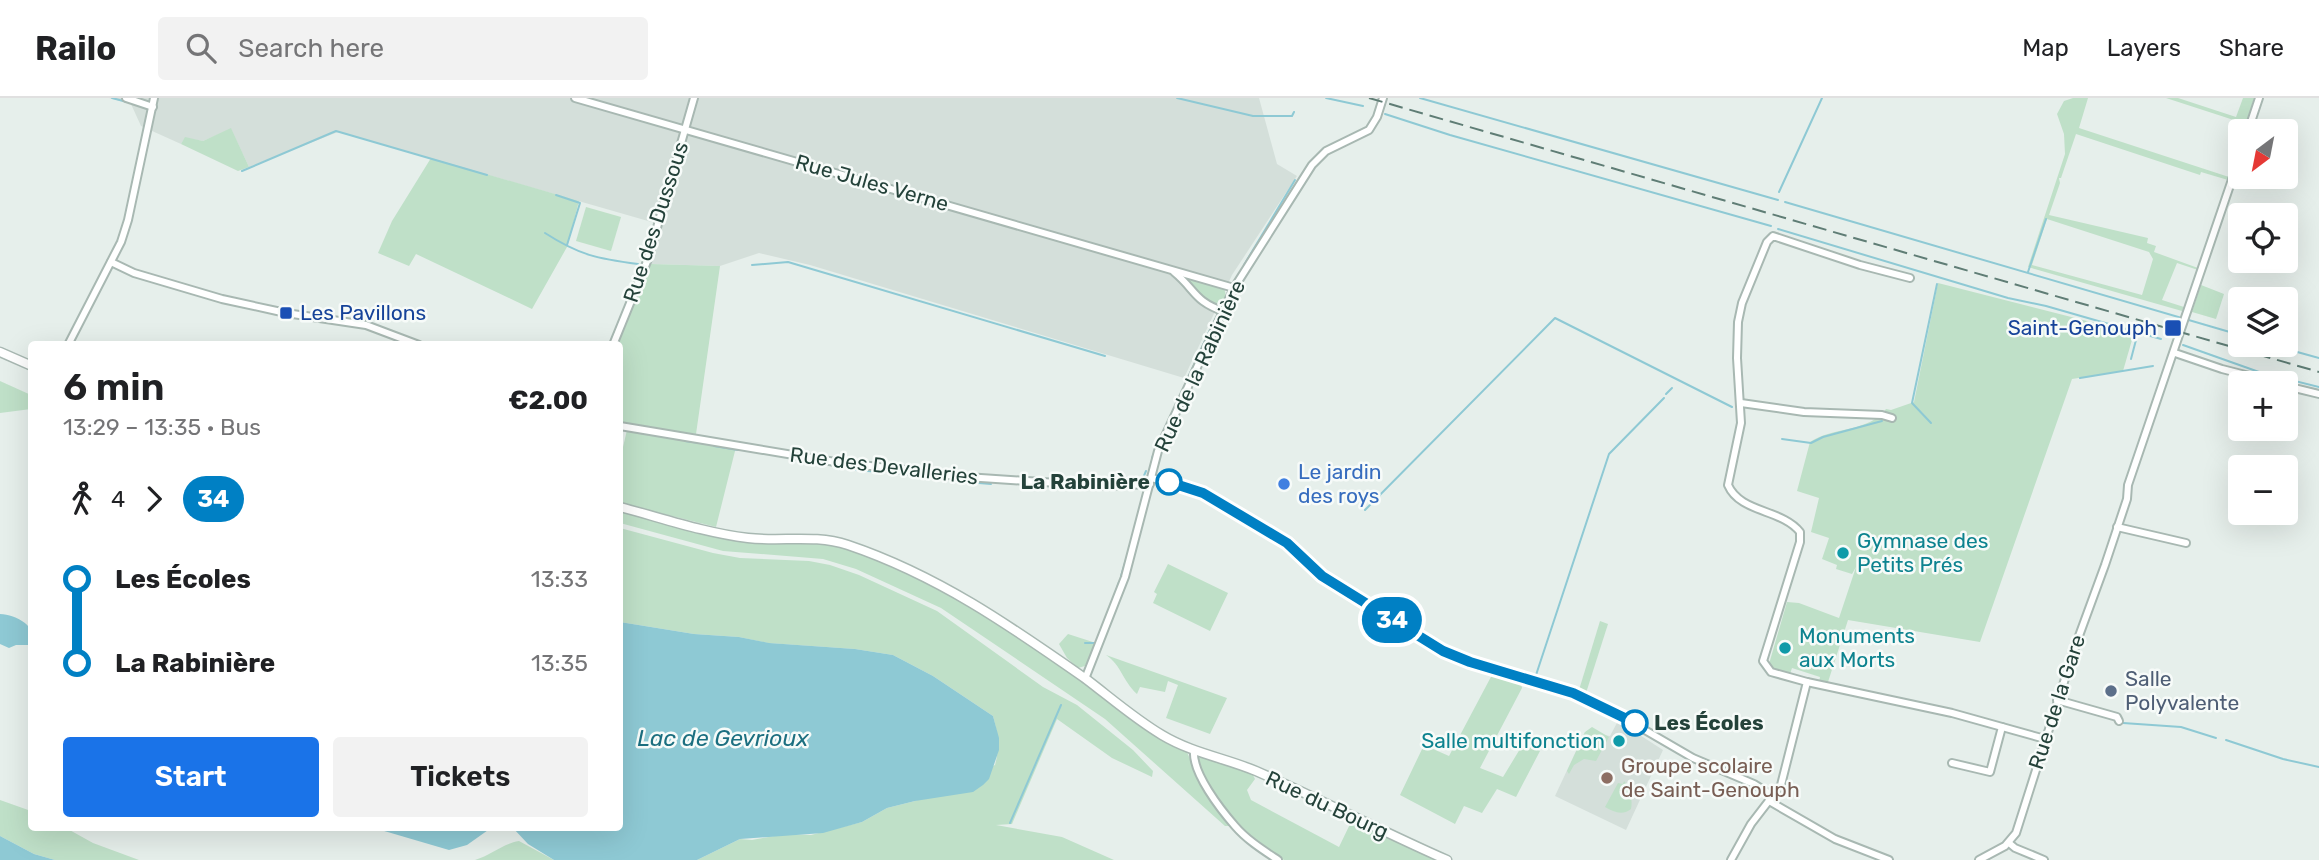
<!DOCTYPE html>
<html lang="en">
<head>
<meta charset="utf-8">
<style>
  body { margin:0; font-family:Rubik,sans-serif; background:#f2f2f2; color:#202124; height:100vh; display:flex; flex-direction:column; font-size:26px; white-space:nowrap }
  * { box-sizing:border-box; margin:0 }
  p { font-size:23px; color:#757577 }
  .icon { flex:none; width:38px; height:38px; fill:none; stroke:currentColor; stroke-width:2; stroke-linecap:round; stroke-linejoin:round }
  .map { position:relative; flex:1; overflow:hidden }
  .sheet { position:absolute; left:28px; top:243px; width:595px; height:490px; display:flex; flex-direction:column; background:#fff; border-radius:7px; box-shadow:0 7px 28px #0002 }
  .sheet>* { flex:none }
  .badge { padding:0 14px; border-radius:23px; font-size:24px; line-height:46px }
  .needle { width:46px; rotate:212deg }
  .buttons { position:absolute; left:2228px; top:21px; display:grid; gap:14px }
  .buttons a { display:grid; place-items:center; width:70px; height:70px; border-radius:7px; background:#fff; box-shadow:0 7px 28px #0002; font-size:35px }
  .map>.badge { position:absolute; translate:-50% -50%; box-shadow:0 0 0 4px #fff }
  .legs { display:flex; align-items:center; gap:10px; height:77px; padding:0 35px; font-size:23px }
  .legs p { margin-inline-start:auto }
  .headline { display:flex; align-items:center; justify-content:space-between; height:119px; padding:0 35px }
  h1 { font-size:38px; font-weight:600; line-height:52px }
  .action { display:flex; gap:14px; margin-top:auto; padding:14px 35px }
  .action a { flex:1; height:80px; border-radius:7px; background:#1a73e8; color:#fff; font-size:28px; font-weight:600; line-height:80px; text-align:center }
  .action a+a { background:#f2f2f2; color:#202124 }
  ul { padding:0 35px; list-style:none }
  li { display:flex; align-items:center; gap:24px; height:84px; font-size:26px }
  li i { display:grid; place-items:center; width:10px; height:100%; margin:0 9px; background:currentColor }
  li i::after { content:''; width:18px; height:18px; margin:-9px; border:5px solid; border-radius:50%; background:#fff }
  li p { margin-inline-start:auto }
  li:first-child i { background:linear-gradient(#0000 50%,currentColor 0) }
  li:last-child i { background:linear-gradient(currentColor 50%,#0000 0) }
  header { display:flex; align-items:center; gap:42px; box-sizing:border-box; height:98px; padding:0 35px; background:#fff; border-bottom:2px solid #e0e0e0 }
  header strong { font-size:33px }
  nav { display:flex; gap:38px; margin-inline-start:auto; font-size:24px }
  .search { width:490px; height:63px; background:#f2f2f2; display:flex; align-items:center; gap:18px; box-sizing:border-box; padding:0 24px; border-radius:7px; color:#757577; font-size:26px }
  .map>svg:first-child { display:block }
</style>
</head>
<body>
<header>
<strong>Railo</strong>
<div class="search"><svg class="icon" aria-label="search" viewBox="0 0 24 24"><circle cx="10" cy="10" r="6"/><path d="M15 15l6 6"/></svg>Search here</div>
<nav><a>Map</a><a>Layers</a><a>Share</a></nav>
</header>
<div class="map">
<svg width="2319" height="762" viewBox="0 0 2319 762">
  <rect width="100%" height="100%" fill="#e6efeb"/>
  <g fill="#d4dfda">
    <path d="M 109,0 L 1259,0 L 1277,66 L 1297,78 L 1232,177 L 1184,280 L 810,167 L 759,155 L 720,168 L 651,166 L 662,127 L 338,34 L 249,69 L 231,31 L 203,43 L 185,40 L 181,46 L 141,28 L 131,6 Z"/>
    <path d="M 1618,623 L 1663,652 L 1626,732 L 1555,698 L 1585,634 L 1610,638 Z"/>
  </g>
  <g fill="#bfe0c8" fill-rule="evenodd">
    <path d="M 2073,0 L 2088,0 L 2079,30 L 2229,79 L 2228,82 L 2201,74 L 2200,77 L 2076,36 L 2061,80 L 2059,80 L 2060,85 L 2049,117 L 2148,140 L 2147,145 L 2156,148 L 2154,154 L 2198,170 L 2198,172 L 2177,165 L 2162,202 L 2184,209 L 2182,213 L 2028,169 L 2065,56 L 2064,36 L 2057,16 L 2064,3 ZM 2047,121 L 2149,154 L 2153,161 L 2142,197 L 2032,167 Z"/>
    <path d="M 2166,0 L 2178,0 L 2236,19 L 2243,0 L 2254,0 L 2246,26 Z"/>
    <path d="M 231,30 L 249,69 L 238,73 L 181,46 L 185,39 L 203,43 Z"/>
    <path d="M 431,60 L 579,103 L 567,149 L 532,211 L 416,156 L 409,168 L 378,155 L 392,123 Z"/>
    <path d="M 586,109 L 621,119 L 611,153 L 576,143 Z"/>
    <path d="M 651,166 L 720,168 L 696,336 L 620,325 L 620,247 L 617,247 Z"/>
    <path d="M 1184,178 L 1223,189 C 1228,198 1226,205 1216,208 L 1197,197 Z"/>
    <path d="M 1938,185 L 2134,235 L 2123,273 L 2072,281 L 1980,544 L 1848,522 L 1828,584 L 1819,584 L 1820,579 L 1792,570 L 1790,576 L 1770,569 L 1769,566 L 1787,504 L 1799,505 L 1839,520 L 1856,469 L 1852,476 L 1836,471 L 1837,467 L 1822,461 L 1829,440 L 1811,434 L 1819,400 L 1797,393 L 1810,344 C 1832,329 1870,334 1886,311 L 1891,312 L 1914,304 Z"/>
    <path d="M 2201,187 L 2224,196 L 2216,221 L 2192,214 Z"/>
    <path d="M 0,283 L 31,297 L 31,311 L 0,315 Z"/>
    <path d="M 627,332 L 736,349 L 716,429 L 620,405 L 620,362 Z"/>
    <path d="M 620,413 C 660,424 702,439 743,444 C 777,448 810,441 843,450 C 964,486 1069,574 1171,646 L 1187,654 L 1197,678 L 1230,728 L 1225,728 L 1105,621 L 941,510 L 856,471 L 823,461 L 723,453 L 620,425 Z"/>
    <path d="M 620,430 L 713,455 L 740,460 L 809,463 L 830,467 L 859,477 L 937,513 L 1043,589 L 1077,607 L 1133,652 L 1153,673 L 1152,679 L 1112,660 L 1057,621 L 1012,726 L 996,727 L 1062,739 L 1114,762 L 697,762 L 740,741 L 752,742 L 785,736 L 811,737 L 862,724 L 887,710 L 915,703 L 995,667 C 1000,649 998,636 993,618 L 933,578 L 893,557 L 855,551 L 768,545 L 739,539 L 694,536 L 620,524 Z"/>
    <path d="M 1168,466 L 1228,495 L 1210,533 L 1153,505 L 1157,496 L 1154,494 Z"/>
    <path d="M 1600,523 L 1608,526 L 1586,595 L 1579,592 Z"/>
    <path d="M 1068,536 L 1096,545 L 1085,568 L 1078,570 L 1067,560 L 1059,546 Z"/>
    <path d="M 1106,557 L 1227,600 L 1210,636 L 1166,620 L 1178,587 L 1168,583 L 1165,594 L 1140,589 L 1137,596 C 1122,582 1122,568 1106,557 Z"/>
    <path d="M 1493,575 L 1520,582 L 1522,590 L 1480,670 L 1503,679 L 1523,646 L 1540,653 L 1516,699 L 1497,691 L 1482,715 L 1464,708 L 1455,726 L 1400,697 L 1424,647 L 1449,658 Z"/>
    <path d="M 1592,629 L 1609,639 L 1596,663 L 1584,661 L 1574,667 L 1569,676 L 1567,673 L 1585,634 Z"/>
    <path d="M 1201,659 L 1252,675 L 1255,681 L 1247,692 L 1251,702 L 1339,749 L 1352,722 L 1437,762 L 1284,762 L 1246,734 L 1233,721 L 1201,679 L 1198,660 Z"/>
    <path d="M 1624,683 C 1630,689 1633,703 1631,711 C 1622,718 1614,714 1605,709 L 1618,685 L 1623,686 Z"/>
    <path d="M 0,702 L 31,713 L 32,730 L 66,730 L 93,745 L 139,762 L 55,762 L 34,756 L 0,738 Z"/>
    <path d="M 519,743 L 554,762 L 475,762 C 491,757 502,746 519,743 Z"/>
  </g>
  <g fill="#8ec9d4">
    <path d="M 0,516 C 16,517 40,528 29,547 L 16,547 L 9,550 L 0,546 Z"/>
    <path d="M 620,524 L 694,536 L 739,539 L 769,545 L 855,551 L 893,557 L 933,578 L 993,618 L 999,640 L 999,652 L 989,681 L 983,687 L 973,694 L 915,703 L 887,710 L 862,724 L 823,735 L 740,741 L 697,762 L 554,762 L 528,746 L 513,730 L 620,730 Z"/>
    <path d="M 374,730 L 491,730 L 467,747 L 449,752 Z"/>
    <path d="M 0,738 L 34,756 L 55,762 L 0,762 Z"/>
  </g>
  <g fill="none" stroke-linecap="round" stroke-linejoin="round">
    <g stroke="#8ec9d4" stroke-width="2">
      <path d="M 112,0 L 127,4"/>
      <path d="M 1177,0 L 1253,18 L 1292,18 L 1294,14"/>
      <path d="M 1326,0 L 1363,8"/>
      <path d="M 1420,0 L 1778,102"/>
      <path d="M 1385,16 L 1450,37 L 1771,128"/>
      <path d="M 242,73 L 336,33 L 487,77"/>
      <path d="M 1779,94 L 1822,0"/>
      <path d="M 556,97 L 580,105 L 567,147"/>
      <path d="M 1785,104 L 2240,237"/>
      <path d="M 1778,131 L 2008,200 L 2046,208 L 2161,241"/>
      <path d="M 545,135 C 579,157 598,161 638,166"/>
      <path d="M 752,167 L 788,164 L 1105,258"/>
      <path d="M 1244,167 L 1295,82"/>
      <path d="M 2028,174 L 2046,121"/>
      <path d="M 1213,226 L 1217,218"/>
      <path d="M 2183,247 L 2259,274 L 2319,289"/>
      <path d="M 2272,247 L 2319,260"/>
      <path d="M 1198,258 L 1210,232"/>
      <path d="M 2131,261 L 2136,242"/>
      <path d="M 2080,280 L 2153,268"/>
      <path d="M 1187,282 L 1195,265"/>
      <path d="M 1666,296 L 1672,290"/>
      <path d="M 1931,325 L 1912,305 L 1937,186"/>
      <path d="M 1782,341 L 1811,345 L 1823,339 L 1882,323"/>
      <path d="M 685,343 L 708,346"/>
      <path d="M 714,348 L 738,352"/>
      <path d="M 1152,360 L 1156,351"/>
      <path d="M 856,372 L 880,374"/>
      <path d="M 890,374 L 913,377"/>
      <path d="M 921,378 L 942,381"/>
      <path d="M 1143,380 L 1146,373"/>
      <path d="M 952,382 L 974,385"/>
      <path d="M 979,385 L 991,386"/>
      <path d="M 1079,391 L 1099,391"/>
      <path d="M 1365,412 L 1555,220 L 1732,309"/>
      <path d="M 1121,478 L 1132,442"/>
      <path d="M 1111,507 L 1119,484"/>
      <path d="M 1085,545 L 1097,545"/>
      <path d="M 1536,577 L 1609,356 L 1664,300"/>
      <path d="M 2123,625 L 2181,629 L 2216,640"/>
      <path d="M 2226,642 L 2283,661 L 2319,669"/>
      <path d="M 1010,725 L 1061,607"/>
    </g>
    <defs>
      <g id="minor">
        <path d="M 126,0 L 153,9"/>
        <path d="M 575,0 L 1234,190"/>
        <path d="M 2248,33 L 2259,0"/>
        <path d="M 111,164 L 134,175 L 222,201 L 286,215 L 366,227 L 419,247"/>
        <path d="M 1174,174 C 1196,192 1193,203 1225,214"/>
        <path d="M 68,247 L 121,144 L 128,122 L 154,0"/>
        <path d="M 613,247 L 648,161 L 694,0"/>
        <path d="M 2175,255 L 2222,271 L 2277,285"/>
        <path d="M 2286,288 L 2319,296"/>
        <path d="M 1741,305 L 1804,314 L 1882,317 L 1892,320"/>
        <path d="M 620,328 L 835,364 L 966,379 L 1103,388 L 1150,386"/>
        <path d="M 1152,380 L 1203,395 L 1287,445 L 1322,478 L 1443,553 L 1470,564 L 1557,589 L 1600,606 L 1693,660 L 1754,686 L 1773,698"/>
        <path d="M 2117,429 L 2186,445"/>
        <path d="M 1085,581 L 1125,479 L 1158,353 L 1234,190 L 1312,67 L 1326,53 L 1369,32 L 1377,19 L 1383,0"/>
        <path d="M 1807,584 L 1952,615 L 2045,641"/>
        <path d="M 2057,602 L 2117,619 L 2119,623"/>
        <path d="M 1194,653 C 1192,675 1221,712 1235,728 C 1247,742 1263,752 1278,762"/>
        <path d="M 1952,665 L 1990,674 L 2002,629"/>
        <path d="M 1769,703 L 1835,741 L 1889,762"/>
        <path d="M 2009,745 L 2015,750 L 2044,762"/>
        <path d="M 1731,762 L 1751,726 L 1781,687 L 1807,584 L 1771,574 L 1763,563 L 1800,444 L 1800,434 C 1782,411 1740,415 1728,387 L 1741,325 L 1737,260 L 1738,224 L 1742,205 L 1767,144 L 1773,138 L 1860,167 L 1910,180"/>
        <path d="M 1979,762 L 2005,748 L 2016,735 L 2076,546 L 2105,467 L 2127,401 L 2128,387 L 2240,58"/>
      </g>
      <g id="tertiary">
        <path d="M 0,254 L 32,268"/>
        <path d="M 620,409 C 662,420 705,435 748,440 C 782,444 814,436 848,447 C 937,477 1009,527 1086,581 C 1111,600 1135,621 1162,637 C 1192,655 1225,660 1256,673 C 1320,701 1383,734 1447,762"/>
      </g>
    </defs>
    <use href="#minor" stroke="#a8b8b2" stroke-width="10"/>
    <use href="#tertiary" stroke="#a8b8b2" stroke-width="11"/>
    <use href="#minor" stroke="#fff" stroke-width="6"/>
    <use href="#tertiary" stroke="#fff" stroke-width="8"/>
    <path stroke="#5f7d75" stroke-width="2" stroke-dasharray="14 7" stroke-linecap="butt" d="M 1369,0 L 2319,274"/>
  </g>
  <g fill="none" stroke-linecap="round" stroke-linejoin="round">
    <defs>
      <path id="line-1" d="M 1169,384 L 1203,395 L 1287,445 L 1322,478 L 1443,553 L 1470,564 L 1573,595 L 1635,625"/>
    </defs>
    <use href="#line-1" stroke="#fff" stroke-width="16"/>
    <use href="#line-1" stroke="#0080c4" stroke-width="10"/>
  </g>
  <g fill="#1a4fb4" stroke="#f7fbf9" stroke-width="2.5">
    <rect x="279" y="208" width="14" height="14" rx="3.5"/>
    <rect x="2164" y="221" width="18" height="18" rx="3.5"/>
  </g>
  <g fill="#fff" stroke="#0080c4" stroke-width="3.5">
    <circle cx="1169" cy="384" r="12"/>
    <circle cx="1635" cy="625" r="12"/>
  </g>
  <circle fill="#3f7fe0" stroke="#f7fbf9" stroke-width="2.5" cx="1284" cy="386" r="7"/>
  <g fill="#0f9aa8" stroke="#f7fbf9" stroke-width="2.5">
    <circle cx="1843" cy="455" r="7"/>
    <circle cx="1785" cy="550" r="7"/>
    <circle cx="1619" cy="643" r="7"/>
  </g>
  <circle fill="#5c6f8a" stroke="#f7fbf9" stroke-width="2.5" cx="2111" cy="593" r="7"/>
  <circle fill="#8d6e63" stroke="#f7fbf9" stroke-width="2.5" cx="1607" cy="680" r="7"/>
  <g text-anchor="middle" stroke-width="5" stroke-linejoin="round" paint-order="stroke">
    <g font-size="21" fill="#24423a" stroke="#f7fbf9">
      <text transform="translate(872 85) rotate(16)" y="7">Rue Jules Verne</text>
      <text transform="translate(656 124) rotate(-72)" y="7">Rue des Dussous</text>
      <text transform="translate(1200 268) rotate(-65)" y="7">Rue de la Rabinière</text>
      <text transform="translate(884 368) rotate(7)" y="7">Rue des Devalleries</text>
      <text transform="translate(2057 604) rotate(-72)" y="7">Rue de la Gare</text>
      <text transform="translate(1327 707) rotate(25)" y="7">Rue du Bourg</text>
    </g>
    <g font-size="21" fill="#164399" stroke="#f7fbf9" text-anchor="start">
      <text x="300" y="222">Les Pavillons</text>
      <text x="2157" y="237" text-anchor="end">Saint-Genouph</text>
    </g>
    <g font-size="21" fill="#366cbe" stroke="#f7fbf9" text-anchor="start">
      <text x="1298" y="381">Le jardin<tspan x="1298" dy="24">des roys</tspan></text>
    </g>
    <g font-size="21" font-weight="bold" fill="#24423a" stroke="#f7fbf9" text-anchor="end">
      <text x="1150" y="391">La Rabinière</text>
      <text x="1654" y="632" text-anchor="start">Les Écoles</text>
    </g>
    <g font-size="21" fill="#0d838f" stroke="#f7fbf9" text-anchor="start">
      <text x="1857" y="450">Gymnase des<tspan x="1857" dy="24">Petits Prés</tspan></text>
      <text x="1799" y="545">Monuments<tspan x="1799" dy="24">aux Morts</tspan></text>
      <text x="1605" y="650" text-anchor="end">Salle multifonction</text>
    </g>
    <g font-size="21" fill="#4e5e75" stroke="#f7fbf9" text-anchor="start">
      <text x="2125" y="588">Salle<tspan x="2125" dy="24">Polyvalente</tspan></text>
    </g>
    <g font-size="21" fill="#785e54" stroke="#f7fbf9" text-anchor="start">
      <text x="1621" y="675">Groupe scolaire<tspan x="1621" dy="24">de Saint-Genouph</tspan></text>
    </g>
    <g font-size="23" font-style="italic" fill="#1c6f80" stroke="#f7fbf9">
      <text x="723" y="648">Lac de Gevrioux</text>
    </g>
  </g>
</svg>
<div class="buttons">
<a><svg class="needle" viewBox="-14 -14 28 28"><path d="M0-13l5 13h-10z" fill="#e53935"/><path d="M0 13l5-13h-10z" fill="#757577"/></svg></a>
<a><svg class="icon" aria-label="locate" viewBox="0 0 24 24"><circle cx="12" cy="12" r="6"/><path d="M12 2v4M12 18v4M2 12h4M18 12h4"/></svg></a>
<a><svg class="icon" aria-label="layers" viewBox="0 0 24 24"><path d="M12 4l9 5-9 5-9-5zM3 14l9 5 9-5"/></svg></a>
<a>+</a>
<a>−</a>
</div>
<b class="badge" style="left:1392px;top:522px;background:#0080c4;color:#fff">34</b>
<section class="sheet">
<div class="headline"><div><h1>6 min</h1><p>13:29 – 13:35 · Bus</p></div><b>€2.00</b></div>
<div class="legs"><svg class="icon" aria-label="walk" viewBox="0 0 24 24"><circle cx="13" cy="4" r="2"/><path d="M13 8l-2 6 4 7M11 14l-3 7M7 12l3-4h3l4 4"/></svg>4<svg class="icon" aria-label="forward" viewBox="0 0 24 24"><path d="M9 5l7 7-7 7"/></svg><b class="badge" style="background:#0080c4;color:#fff">34</b></div>
<ul>
<li><i style="color:#0080c4"></i><b>Les Écoles</b><p>13:33</p></li>
<li><i style="color:#0080c4"></i><b>La Rabinière</b><p>13:35</p></li>
</ul>
<div class="action"><a>Start</a><a>Tickets</a></div>
</section>
</div>
</body>
</html>
